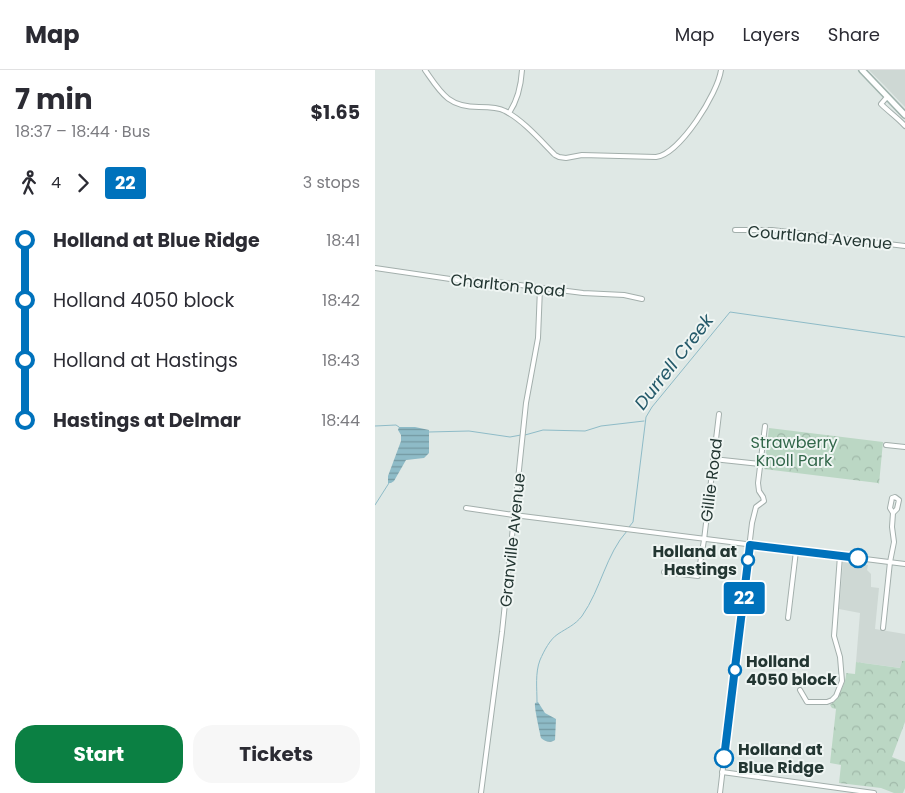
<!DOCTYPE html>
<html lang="en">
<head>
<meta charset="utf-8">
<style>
  body { margin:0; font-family:Poppins,sans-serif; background:#f7f7f7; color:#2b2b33; height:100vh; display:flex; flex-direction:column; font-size:19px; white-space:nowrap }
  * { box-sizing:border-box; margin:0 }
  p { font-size:16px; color:#7c7c81 }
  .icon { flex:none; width:28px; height:28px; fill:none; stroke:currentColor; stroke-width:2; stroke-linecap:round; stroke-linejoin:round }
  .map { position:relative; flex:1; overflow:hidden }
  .panel { display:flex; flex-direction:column; background:#fff; width:375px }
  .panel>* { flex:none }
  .badge { padding:0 10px; border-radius:4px; font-size:18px; line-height:32px }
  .map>.badge { position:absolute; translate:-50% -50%; box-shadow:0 0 0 2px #fff }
  .legs { display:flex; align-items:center; gap:8px; height:55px; padding:0 15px; font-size:16px }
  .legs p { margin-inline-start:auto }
  .overview { display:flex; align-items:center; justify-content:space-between; height:85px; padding:0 15px }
  h1 { font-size:28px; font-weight:700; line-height:38px }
  .button { display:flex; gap:10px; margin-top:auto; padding:10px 15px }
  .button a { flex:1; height:58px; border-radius:20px; background:#0b8043; color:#fff; font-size:20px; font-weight:700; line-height:58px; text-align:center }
  .button a+a { background:#f7f7f7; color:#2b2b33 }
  ul { padding:0 15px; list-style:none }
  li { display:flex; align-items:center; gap:18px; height:60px; font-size:19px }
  li i { display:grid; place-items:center; width:8px; height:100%; margin:0 6px; background:currentColor }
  li i::after { content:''; width:12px; height:12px; margin:-6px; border:4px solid; border-radius:50%; background:#fff }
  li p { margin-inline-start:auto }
  li:first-child i { background:linear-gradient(#0000 50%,currentColor 0) }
  li:last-child i { background:linear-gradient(currentColor 50%,#0000 0) }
  header { display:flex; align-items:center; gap:30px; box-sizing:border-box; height:70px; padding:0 25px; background:#fff; border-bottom:1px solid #e1e1e2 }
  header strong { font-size:24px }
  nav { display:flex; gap:28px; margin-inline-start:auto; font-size:18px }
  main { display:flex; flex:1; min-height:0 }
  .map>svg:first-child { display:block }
</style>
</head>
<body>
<header>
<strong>Map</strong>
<nav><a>Map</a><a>Layers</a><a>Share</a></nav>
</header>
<main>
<section class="panel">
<div class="overview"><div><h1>7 min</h1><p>18:37 – 18:44 · Bus</p></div><b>$1.65</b></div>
<div class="legs"><svg class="icon" aria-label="walk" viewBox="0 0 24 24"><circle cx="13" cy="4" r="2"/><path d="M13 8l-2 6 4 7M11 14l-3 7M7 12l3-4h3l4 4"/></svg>4<svg class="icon" aria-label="forward" viewBox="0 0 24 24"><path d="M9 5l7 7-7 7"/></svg><b class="badge" style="background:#0072bc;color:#fff">22</b><p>3 stops</p></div>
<ul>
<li><i style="color:#0072bc"></i><b>Holland at Blue Ridge</b><p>18:41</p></li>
<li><i style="color:#0072bc"></i><span>Holland 4050 block</span><p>18:42</p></li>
<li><i style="color:#0072bc"></i><span>Holland at Hastings</span><p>18:43</p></li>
<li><i style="color:#0072bc"></i><b>Hastings at Delmar</b><p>18:44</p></li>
</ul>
<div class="button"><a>Start</a><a>Tickets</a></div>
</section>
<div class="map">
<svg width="530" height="723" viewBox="0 0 530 723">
  <defs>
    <pattern id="park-crowns" width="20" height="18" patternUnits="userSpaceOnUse" patternTransform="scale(1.25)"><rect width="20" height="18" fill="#bbd7c4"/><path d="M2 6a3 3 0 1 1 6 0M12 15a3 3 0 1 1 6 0" fill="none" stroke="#a0b9a9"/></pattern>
    <pattern id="water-rules" width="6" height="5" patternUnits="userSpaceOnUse" patternTransform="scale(1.25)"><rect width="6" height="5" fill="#8ebbc7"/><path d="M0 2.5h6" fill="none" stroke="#7499a2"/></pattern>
  </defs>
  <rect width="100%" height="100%" fill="#dfe8e5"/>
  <g fill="#ced8d4">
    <path d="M 494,0 L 530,0 L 530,37 L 509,15 Z"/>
    <path d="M 468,492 L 493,495 L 492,500 L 496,504 L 496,517 L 504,518 L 500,559 L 530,564 L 530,591 L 527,591 L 526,598 L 481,592 L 485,543 L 464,539 Z"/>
  </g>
  <g fill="url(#park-crowns)">
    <path d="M 394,358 L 508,372 L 504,414 L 515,425 L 503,413 L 389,399 Z"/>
    <path d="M 527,591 L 530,591 L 530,652 L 517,687 L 530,692 L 530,718 L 528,723 L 519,723 L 506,718 L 464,713 L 466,695 L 455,693 L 461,639 L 457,638 L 455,635 C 463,630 472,610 471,603 L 480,604 L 481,592 L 525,598 Z"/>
  </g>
  <g fill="url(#water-rules)">
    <path d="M 24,357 L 40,357 L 54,360 L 54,383 L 49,388 L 31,390 L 19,411 L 16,413 L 13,413 L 13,406 L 26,371 L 26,365 L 23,360 Z"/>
    <path d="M 163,632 L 170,643 L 181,649 L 180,670 C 176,673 170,672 166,668 C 165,663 159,637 160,633 Z"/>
  </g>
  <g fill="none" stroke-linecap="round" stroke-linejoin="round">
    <g stroke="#8ebbc7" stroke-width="1">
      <path d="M 0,356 L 21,355 L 24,357"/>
      <path d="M 54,362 L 94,361 L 135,367 L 146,365"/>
      <path d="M 150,365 L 168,360 L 210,361 L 226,356 L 269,351"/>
      <path d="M 0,435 L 14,413"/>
      <path d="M 254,457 L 258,452 L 271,347 L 277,337 L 355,242 L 530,267"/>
      <path d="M 162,632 C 162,618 160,603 165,590 C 169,581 175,569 183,564 C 192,558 200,555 207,546 C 226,519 231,484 252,461"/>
    </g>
    <defs>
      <g id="minor">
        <path d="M 50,0 C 66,23 73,37 104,37 C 112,37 123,37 130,41 C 148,50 166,71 180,85 L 184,87 L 191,88 L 207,85 L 281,87 C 305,84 343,23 346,0"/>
        <path d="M 512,27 L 506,34 C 514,42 522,47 530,56"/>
        <path d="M 134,43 C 143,30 146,16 147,0"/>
        <path d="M 360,160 L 397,160 L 530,176"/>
        <path d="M 0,198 L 82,210 L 122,212 L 208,223 L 249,225 L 267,229"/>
        <path d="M 511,375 L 530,377"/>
        <path d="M 338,389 L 385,394"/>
        <path d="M 91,438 L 139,445 L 530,494"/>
        <path d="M 289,502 L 323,506 L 329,470 L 344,344"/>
        <path d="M 413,548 L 421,481"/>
        <path d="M 508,558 L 515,492 L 519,472 L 517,457 L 518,443 L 522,439 L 524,430 L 520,427 L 517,428 L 515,438 L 518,443"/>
        <path d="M 425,620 L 432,632 L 452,632 L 457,630 L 461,626 L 467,611 L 465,587 L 459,566 L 465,486"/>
        <path d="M 347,702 L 499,723"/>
        <path d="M 106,723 L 127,562 L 151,333 L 163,268 L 165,218"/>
        <path d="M 345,723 L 377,453 L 381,437 L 389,431 L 388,427 L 384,421 L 383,413 L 390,356"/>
      </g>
      <path id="secondary" d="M 487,0 L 530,45"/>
    </defs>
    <use href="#minor" stroke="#a3afac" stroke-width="6"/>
    <use href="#secondary" stroke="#a0b3ad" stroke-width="8"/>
    <use href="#minor" stroke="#fff" stroke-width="4"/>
    <use href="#secondary" stroke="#fff" stroke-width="5"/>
  </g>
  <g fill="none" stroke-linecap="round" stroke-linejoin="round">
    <defs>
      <path id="line-1" d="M 349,688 L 375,475 L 483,488"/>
    </defs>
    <use href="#line-1" stroke="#fff" stroke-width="11"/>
    <use href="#line-1" stroke="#0072bc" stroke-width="8"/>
  </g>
  <g fill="#fff" stroke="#0072bc" stroke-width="2.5">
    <circle cx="483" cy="488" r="9"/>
    <circle cx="373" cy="490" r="6"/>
    <circle cx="360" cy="600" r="6"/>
    <circle cx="349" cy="688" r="9"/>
  </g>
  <g text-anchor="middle" stroke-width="4" stroke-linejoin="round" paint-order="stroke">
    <g font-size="16" fill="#233632" stroke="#eff5f3">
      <text transform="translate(445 167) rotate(5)" y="6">Courtland Avenue</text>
      <text transform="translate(133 215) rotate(6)" y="6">Charlton Road</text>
      <text transform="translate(336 410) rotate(-83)" y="6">Gillie Road</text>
      <text transform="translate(137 470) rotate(-84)" y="6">Granville Avenue</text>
    </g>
    <g font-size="16" fill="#32674a" stroke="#eff5f3">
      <text x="419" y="378">Strawberry<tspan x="419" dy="18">Knoll Park</tspan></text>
    </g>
    <g font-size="16" font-weight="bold" fill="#233632" stroke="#eff5f3" text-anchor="start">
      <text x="362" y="487" text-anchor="end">Holland at<tspan x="362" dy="18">Hastings</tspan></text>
      <text x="371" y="597">Holland<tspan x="371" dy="18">4050 block</tspan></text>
      <text x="363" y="685">Holland at<tspan x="363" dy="18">Blue Ridge</tspan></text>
    </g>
    <g font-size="18" font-style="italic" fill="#255a6a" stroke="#eff5f3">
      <text transform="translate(299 292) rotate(-52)" y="6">Durrell Creek</text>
    </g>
  </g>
</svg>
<b class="badge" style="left:369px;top:528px;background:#0072bc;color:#fff">22</b>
</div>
</main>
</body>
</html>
